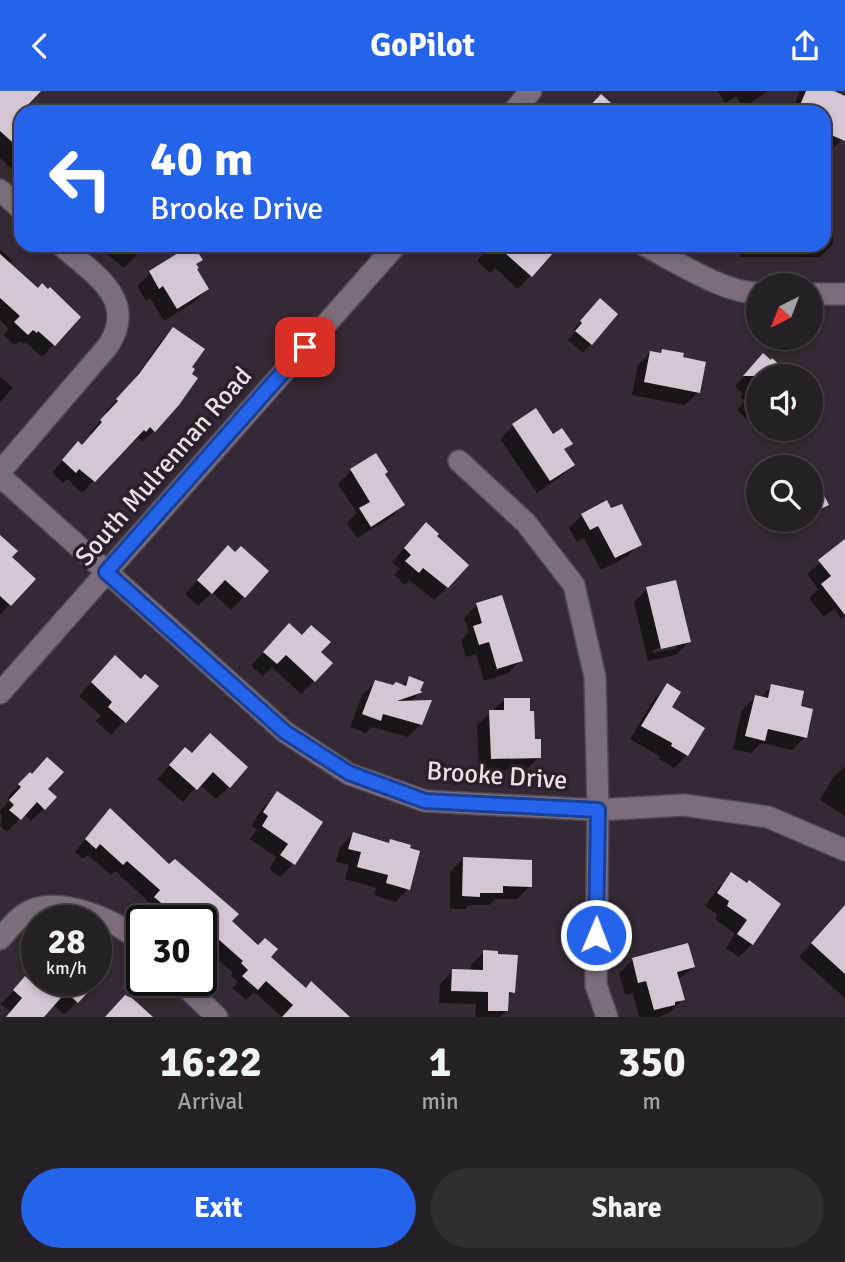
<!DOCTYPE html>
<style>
body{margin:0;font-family:Signika,sans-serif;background:#332c33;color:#f1f3f6;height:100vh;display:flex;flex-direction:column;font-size:26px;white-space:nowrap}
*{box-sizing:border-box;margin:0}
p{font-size:23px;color:#a4a2a7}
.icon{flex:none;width:38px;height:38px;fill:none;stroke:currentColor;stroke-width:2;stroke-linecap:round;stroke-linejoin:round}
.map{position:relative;height:926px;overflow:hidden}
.details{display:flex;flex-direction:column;background:#271f27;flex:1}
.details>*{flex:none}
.top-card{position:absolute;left:14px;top:14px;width:817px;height:147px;border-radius:21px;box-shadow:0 4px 10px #0003,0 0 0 2px #433d44;background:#2563eb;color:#fff;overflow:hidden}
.needle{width:46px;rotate:222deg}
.tools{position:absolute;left:746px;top:182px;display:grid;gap:14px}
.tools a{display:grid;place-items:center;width:77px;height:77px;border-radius:50%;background:#271f27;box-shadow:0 4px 10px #0003,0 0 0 2px #433d44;font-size:35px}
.speed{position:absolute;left:21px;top:814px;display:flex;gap:14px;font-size:35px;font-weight:700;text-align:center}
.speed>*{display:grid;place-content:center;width:91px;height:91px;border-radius:50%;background:#271f27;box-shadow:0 4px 10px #0003,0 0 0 2px #433d44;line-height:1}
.speed small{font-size:18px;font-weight:400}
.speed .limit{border:4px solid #111;border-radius:10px;background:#fff;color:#111}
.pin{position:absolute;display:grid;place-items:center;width:60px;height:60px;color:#fff;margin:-30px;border-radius:14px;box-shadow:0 4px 10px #0006}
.me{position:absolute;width:77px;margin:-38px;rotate:1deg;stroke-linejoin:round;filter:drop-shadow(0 0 5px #0008)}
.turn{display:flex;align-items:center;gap:24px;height:147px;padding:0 21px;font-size:32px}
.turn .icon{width:91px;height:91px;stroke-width:2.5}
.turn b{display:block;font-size:49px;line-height:60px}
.eta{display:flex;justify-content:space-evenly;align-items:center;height:119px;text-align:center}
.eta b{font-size:42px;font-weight:800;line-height:49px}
.cta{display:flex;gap:14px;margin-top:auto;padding:14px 21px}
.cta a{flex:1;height:80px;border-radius:42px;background:#2563eb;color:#fff;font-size:28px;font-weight:800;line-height:80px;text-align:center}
.cta a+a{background:#332c33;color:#f1f3f6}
header{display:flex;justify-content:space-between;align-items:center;height:91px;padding:0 21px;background:#2563eb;color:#fff;font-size:32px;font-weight:800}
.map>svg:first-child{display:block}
</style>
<header><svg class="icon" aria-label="back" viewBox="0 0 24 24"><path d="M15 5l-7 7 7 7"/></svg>GoPilot<svg class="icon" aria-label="share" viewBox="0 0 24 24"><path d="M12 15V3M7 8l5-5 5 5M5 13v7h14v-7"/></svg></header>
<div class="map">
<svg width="845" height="926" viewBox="0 0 845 926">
<rect width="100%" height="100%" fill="#342934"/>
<path fill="#0007" fill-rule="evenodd" d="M0,0H32L24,16L30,21H21V87L0,67Z
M718,0H768L743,17L736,5L725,12Z
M800,0H830L845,6V41L842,48L829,61L824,59V21H791Z
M824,129H833V153L820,166H740V154H824Z
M96,154H146L124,177Z
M491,154H544L552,161L518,198L495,177L490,182L477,170Z
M192,155L200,169L195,174V179L207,198L194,211L164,230L150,207L146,210L137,195L150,182Z
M0,158L12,169L9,173L38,199L78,226L42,266L25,251L24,253L20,250L15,254L3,244L9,238L0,229Z
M592,218L615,223L583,262L568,249L575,241L573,239Z
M173,238L154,340L142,351L138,347L133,351L131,350L82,402L67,388L63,392L52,382L67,364L82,355L92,344L90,342L107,322L105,321L128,297L161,250Z
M663,259L698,301L685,314L632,304L638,274L651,261L659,263Z
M764,264L789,285H758V327L752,333L737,319L745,310L740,306L743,303L735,295Z
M0,285L13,297L0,311Z
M536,319L553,345L570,352L563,360L572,374L559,387L537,402L500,348L513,335Z
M796,363L802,376H769Z
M376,365L383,383L403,414L390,427L357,447L347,432L357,422L338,393L351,380Z
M758,382V418L746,394Z
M810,392L826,413L810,428Z
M582,424L639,453L627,466L601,479L584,447L577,451L569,437Z
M763,429H809L781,442L775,430L766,434Z
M434,445L447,496L434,509L409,489L405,494L394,484L400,478L392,471L414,446Z
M0,451L10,466L34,488L0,524Z
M845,451V525L841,528L834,518L824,526L809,507L818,498L807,483Z
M215,470L244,506L231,519L212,501L198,515L185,503Z
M647,498L689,551L676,564L648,570L634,511ZM676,553V557L653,562L652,559Z
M477,514L521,569L508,582L484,590L476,563L466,566L461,549L469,541L464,527Z
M276,547L319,561L314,590L301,603L272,576L263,585L251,575Z
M102,579L156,595L111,644L96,630L101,625L79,605Z
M410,587L419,602L411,611L421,633L408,646L372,636L366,642L350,636L362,604L375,591L393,596L401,595Z
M668,594L669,616L687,664L674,677L659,668L661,666L630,648L655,607Z
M772,595L799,616L805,646L792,659L761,652L751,662L733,658L742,619L755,606L760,607Z
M504,609L533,650L539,666L526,679L479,680L477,634Z
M210,644L229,696L216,708L199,693L183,711L157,688L172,672L191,664Z
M845,675V725L820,709L834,685Z
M30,683L46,699L44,717L31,730L24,723L7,741L0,735L2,728L0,720L9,710L7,707Z
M277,702L293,773L280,786L269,778L276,766L250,748L257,738L251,735L264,715Z
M99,731L229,831L305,899L348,926H282L254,901L246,909L232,897L238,891L231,885L233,882L205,857L201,861V830H168L160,822L155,827L144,818L150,812L115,780L111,784L88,764L83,768L75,761Z
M353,743L388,753L390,750L408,798L395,811L374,804L376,797L345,788L349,774L336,771L340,756Z
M463,768L530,795L517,808H495L489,814H469L465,818H450V781Z
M732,783L747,793L752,853L739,866L726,857L735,843L715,828L718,824L705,815L719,796Z
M845,829V907L799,866L826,836Z
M687,854L693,876L678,889L683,908L670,921L660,926H639L633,902L625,904L619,882L632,869Z
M484,861L513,901L507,907V920L500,926H475L476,913L439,912L440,893L453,880L471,881V874Z
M96,870L102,875L96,881Z
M37,884V889H89L77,911L64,923L53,913L42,926H6L11,921L1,913L25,888L30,892Z"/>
<path fill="#d5c6d4" d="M0,0H41L21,21V59L0,40Z
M806,0H834L845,5V50L824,41V21H797Z
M601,3L621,21H584Z
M191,154H193L203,169L196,173L199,177L197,178L209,198L177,218L163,195L159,198L149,180Z
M496,154H546L554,161L532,186Z
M0,163L38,197L42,192L48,198L50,196L81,226L55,255L38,240L37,242L33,239L28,244L14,231L20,225L0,207Z
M600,207L618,223L592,254L575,240L582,232L580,230Z
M173,236L205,258L192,276L195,278L192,283L198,287L179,314L155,341L150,336L146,341L144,339L95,391L79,378L76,382L62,369L78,350L82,354L102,331L100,329L118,310L116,308L139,283Z
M662,258L684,262L683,266L706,271L700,302L644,291L650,260L661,262Z
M763,262L771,269L772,267L792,285H743Z
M536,317L553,343L562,337L573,353L564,358L575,374L550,390L512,333Z
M376,362L388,381L385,383L405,414L371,436L359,417L370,411L350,378Z
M810,376L829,414L810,423Z
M607,409L611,417L622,413L642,454L615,467L598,435L590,439L581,423Z
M426,431L439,443L437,445L469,474L448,497L423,477L419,482L405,470L411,464L404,457Z
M0,444L18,460L12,466L36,488L11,515L0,505Z
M845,448V524L821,493L831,485L818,469Z
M228,454L235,461L241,455L269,480L245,507L225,489L212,503L197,489Z
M676,489L691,551L661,558L646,496Z
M502,504L523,570L497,578L489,551L479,554L473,535L482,532L476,512Z
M289,532L302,544L311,534L331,551L321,561L333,572L315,591L286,564L277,573L263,561Z
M115,564L141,588L145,583L159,595L126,632L108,616L112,611L91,591Z
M409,585L424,591L420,600L423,601L397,610L432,609L422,634L383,623L381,630L362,623L375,589L393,594L396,591L406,595Z
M667,592L681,601L672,616L705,637L688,665L671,655L672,652L641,635Z
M771,593L804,600L801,615L813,618L807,647L768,638L765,650L745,645L755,604L768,607Z
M504,607H530V620H534L535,648H541V667L491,668L489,619H504Z
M210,642L248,676L230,697L213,681L197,699L169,674L185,656L192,662Z
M47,666L64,681L48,698L57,706L45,719L37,711L21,729L9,719L14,714L9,709L21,696L18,693L30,681L32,683Z
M277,700L323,731L295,774L280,764L288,753L262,735L268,725L263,721Z
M110,717L169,773L175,768L239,823L232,830L258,854L265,847L278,858L271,866L306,897L311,890L350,926H282L293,914L266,890L258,899L242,885L248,879L241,872L243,870L217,847L210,854L201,847V830H192L172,812L167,817L154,806L160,799L127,770L123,774L100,753L96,758L85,748Z
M353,741L389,752L390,748L411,754L410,757L420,760L410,799L386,792L388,784L357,776L361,761L348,758Z
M463,766L532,769V796L503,795V802H480V806L462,805Z
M731,781L747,792L749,789L781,813L753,854L737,843L747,829L727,815L729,810L717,802Z
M845,814V883L811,852Z
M688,852L695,876L677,881L685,909L675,911V914L654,919L646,890L638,892L632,867Z
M483,859L498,860V863L518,864L515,902L509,901L508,920H488V901L451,900L452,878L483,879Z
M25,885L29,889H99L78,912L66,901L44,926H6L22,907L13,899Z
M125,904L132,907L153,926H105Z"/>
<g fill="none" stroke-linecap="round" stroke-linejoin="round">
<g stroke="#514751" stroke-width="24">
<path id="minor" d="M513,21L531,0
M0,99L21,118
M644,154C675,170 724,202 758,202
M810,203H845
M459,370L526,432L574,494L595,586L598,719L596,894L607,926
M0,381L108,255C139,208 92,182 61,154
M0,385L285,641L349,683L425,710L598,719L684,714L768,726L845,759
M0,602L396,154
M0,848C10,837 18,825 32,819C63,806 119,830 142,852
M179,889L217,926"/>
</g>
<use href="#minor" stroke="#7b6d7a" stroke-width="21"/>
</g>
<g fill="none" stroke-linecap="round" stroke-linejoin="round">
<g stroke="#184099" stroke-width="18">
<path id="route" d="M305,256L106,481L285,641L349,682L425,710L598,719L596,844"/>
</g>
<use href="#route" stroke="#2563eb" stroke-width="12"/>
</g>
<g text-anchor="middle" stroke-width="7" stroke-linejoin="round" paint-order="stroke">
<g font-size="26" fill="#e9e2e9" stroke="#2a1f2a">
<text transform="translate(163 375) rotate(-49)" y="9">South Mulrennan Road</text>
<text transform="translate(497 684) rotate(4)" y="9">Brooke Drive</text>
</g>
</g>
</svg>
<div class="tools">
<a><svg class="needle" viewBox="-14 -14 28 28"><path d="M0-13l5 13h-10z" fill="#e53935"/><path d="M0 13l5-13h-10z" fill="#a4a2a7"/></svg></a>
<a><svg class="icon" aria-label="sound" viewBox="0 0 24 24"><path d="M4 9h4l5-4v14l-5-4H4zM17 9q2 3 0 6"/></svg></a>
<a><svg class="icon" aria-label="search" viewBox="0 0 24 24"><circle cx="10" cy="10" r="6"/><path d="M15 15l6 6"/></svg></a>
</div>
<div class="speed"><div>28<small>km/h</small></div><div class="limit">30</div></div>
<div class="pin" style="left:305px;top:256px;background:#d93025"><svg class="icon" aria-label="arrive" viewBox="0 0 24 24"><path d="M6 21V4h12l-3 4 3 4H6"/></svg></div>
<svg class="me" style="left:596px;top:844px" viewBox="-20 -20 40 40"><circle r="17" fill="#2563eb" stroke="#fff" stroke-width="3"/><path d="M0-11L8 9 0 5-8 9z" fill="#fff"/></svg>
<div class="top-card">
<div class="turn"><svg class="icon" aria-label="left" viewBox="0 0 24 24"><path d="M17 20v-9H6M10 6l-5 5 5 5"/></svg><div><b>40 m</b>Brooke Drive</div></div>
</div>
</div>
<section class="details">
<div class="eta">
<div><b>16:22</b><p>Arrival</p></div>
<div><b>1</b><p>min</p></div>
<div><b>350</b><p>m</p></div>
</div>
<div class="cta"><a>Exit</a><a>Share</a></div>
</section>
